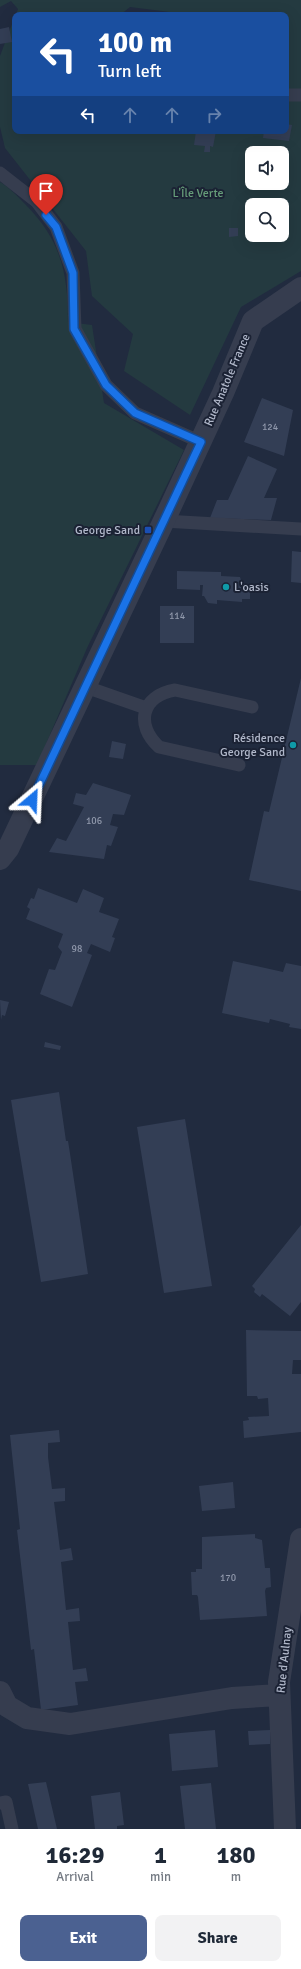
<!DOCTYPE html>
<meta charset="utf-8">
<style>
body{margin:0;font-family:Signika,sans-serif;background:#f2f2f3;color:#1f2937;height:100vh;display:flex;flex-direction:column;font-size:15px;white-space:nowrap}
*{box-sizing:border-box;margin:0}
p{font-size:13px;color:#747a83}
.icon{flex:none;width:22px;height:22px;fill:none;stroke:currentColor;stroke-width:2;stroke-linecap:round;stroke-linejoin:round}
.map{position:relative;height:1829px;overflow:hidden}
.details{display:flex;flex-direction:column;background:#fff;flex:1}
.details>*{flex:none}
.guide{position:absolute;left:12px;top:12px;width:277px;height:122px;border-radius:8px;box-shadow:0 4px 16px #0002;background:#1a4fa0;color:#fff;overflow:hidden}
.tools{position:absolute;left:245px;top:146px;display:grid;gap:8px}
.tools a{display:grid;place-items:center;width:44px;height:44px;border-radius:8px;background:#fff;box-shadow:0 4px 16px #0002;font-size:20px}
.pin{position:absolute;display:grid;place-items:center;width:34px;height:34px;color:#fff;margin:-41px -17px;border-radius:50% 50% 50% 0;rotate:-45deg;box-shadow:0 0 4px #0007}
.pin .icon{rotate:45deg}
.me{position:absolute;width:44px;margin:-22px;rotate:26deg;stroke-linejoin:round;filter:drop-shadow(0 0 3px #0008)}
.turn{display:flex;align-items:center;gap:14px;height:84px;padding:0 20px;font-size:18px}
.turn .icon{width:52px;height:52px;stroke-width:2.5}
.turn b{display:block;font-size:28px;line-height:34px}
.lanes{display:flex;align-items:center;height:38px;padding:0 20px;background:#0003;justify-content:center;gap:20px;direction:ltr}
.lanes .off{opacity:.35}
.eta{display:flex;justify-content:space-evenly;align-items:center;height:68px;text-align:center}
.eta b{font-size:24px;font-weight:800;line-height:28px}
.button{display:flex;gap:8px;margin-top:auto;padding:8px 20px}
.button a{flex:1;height:46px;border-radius:8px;background:#4b6191;color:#fff;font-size:16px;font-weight:800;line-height:46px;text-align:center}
.button a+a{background:#f2f2f3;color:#1f2937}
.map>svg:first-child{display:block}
</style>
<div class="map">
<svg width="301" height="1829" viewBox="0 0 301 1829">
<rect width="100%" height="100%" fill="#212b3f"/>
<path fill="#243a40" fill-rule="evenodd" d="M0,0H301V271L241,307L190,415L124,371L133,334L92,296L86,251L5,148L0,127V56L15,16V131H286V15H169L170,12L130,7L120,15H16L18,9L11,1L0,7ZM252,153H282V183H252ZM252,205H282V235H252Z
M0,182C10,188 17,196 25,204C61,240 68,273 68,322L92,325L104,403L184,450L87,648L37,765H0Z"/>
<path fill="#333e55" d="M9,27L12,42L0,44V29Z
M286,124L292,125L289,141L263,138L264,131H286Z
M196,131H216L213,147L210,146V152H204L205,146L194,145Z
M229,228H238V236L229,237Z
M262,398L293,410L284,456L244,442Z
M248,456L277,469L264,498H277L271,520L210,518L217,500H228Z
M292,551L301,552V583L291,582Z
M177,571L221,572V576L240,577L242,583L250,584V599H242V602L217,600V604L208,603L204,596H202L203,585H200V590L177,589Z
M160,606H194V643H160Z
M301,678V891L249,880L264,811L269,812Z
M112,741L126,744L123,759L109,757Z
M93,783L131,795L124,815L113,814L110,825L118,827L111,846L107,845L104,859L49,852L57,838L66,841L84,807L73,804L76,793L86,795Z
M38,888L77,903L83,889L104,898L99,912L119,919L112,937L115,938L110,952L91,944L87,953L92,955L72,1007L40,994L49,969L55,970L62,952L58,947L63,934L26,919L30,909L27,907L31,898L34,899Z
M233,961L283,972L286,963L301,966V1029L289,1027L290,1024L270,1019L269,1023L222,1013Z
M0,1000L9,1002L5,1016L2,1015L1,1020Z
M45,1042L61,1046L60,1050L44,1047Z
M59,1092L66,1141H68L69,1147L88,1274L41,1282L11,1100Z
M185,1119L212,1286L164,1293L137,1127Z
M301,1225V1302L290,1316L262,1294L260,1297L254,1292L255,1289L252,1286Z
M246,1330L301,1331V1360H293L292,1374H301V1432L244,1438L243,1421L249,1420L248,1417L269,1416L268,1398L258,1399L257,1396H247Z
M59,1430L60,1442L48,1443V1457L52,1489L65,1488V1501L54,1502L60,1550L71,1548L73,1560L61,1562L66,1610L79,1608L80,1621L68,1622L73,1670L86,1668L88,1681L75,1682L78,1705L41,1710L34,1649L31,1650L17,1530L20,1529L10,1435Z
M233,1482L235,1508L202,1511L199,1486Z
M255,1534V1538L262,1540L265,1568H270L271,1587L266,1588L265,1591L267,1616L200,1620L198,1597L197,1595H192L191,1572H196V1569H202V1537Z
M215,1730L218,1767L172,1771L169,1734Z
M270,1730V1744L249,1745L248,1731Z
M46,1782L57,1829H38L28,1784Z
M211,1783L216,1829H185L180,1786Z
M120,1792L124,1825L117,1826V1829H95L91,1796Z"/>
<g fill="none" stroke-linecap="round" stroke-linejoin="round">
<path stroke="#363d4f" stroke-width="13" d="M286,95H301
M0,173L37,202L56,227L73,273L75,329L106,385L135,413L201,442
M164,521L301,529
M86,687L146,708
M239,765L159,747C135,725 141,696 175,690L252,707
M0,1803L6,1802L12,1829"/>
<path stroke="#363d4f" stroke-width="22" d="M0,859L8,849L168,512L223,393L253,321L301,288
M0,1692L7,1706L27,1718L70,1724L232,1698L279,1695
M285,1829L279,1682L301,1539"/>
</g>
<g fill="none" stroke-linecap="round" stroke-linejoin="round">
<g stroke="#114b97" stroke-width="10">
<path id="route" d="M32,800L201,442L135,413L106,385L74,329L73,273L56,227L46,215"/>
</g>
<use href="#route" stroke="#1a73e8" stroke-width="7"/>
</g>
<rect fill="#1a4fb4" stroke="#1b2234" stroke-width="1.5" x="144" y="526" width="8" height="8" rx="2"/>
<g fill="#0f9aa8" stroke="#1b2234" stroke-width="1.5">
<circle cx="226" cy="587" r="4"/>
<circle cx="293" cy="745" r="4"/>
</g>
<g text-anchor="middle" stroke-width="4" stroke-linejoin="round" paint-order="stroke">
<g font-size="10" fill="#9098ab">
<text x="270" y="430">124</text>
<text x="177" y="619">114</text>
<text x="94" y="824">106</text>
<text x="77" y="952">98</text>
<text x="228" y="1581">170</text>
</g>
<g font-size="12" fill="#669d79" stroke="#1b2234">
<text x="198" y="197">L'Île Verte</text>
</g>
<g font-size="12" fill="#b1b8ca" stroke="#1b2234">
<text transform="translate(227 380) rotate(-67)" y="4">Rue Anatole France</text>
<text transform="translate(284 1660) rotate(-84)" y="4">Rue d'Aulnay</text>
</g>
<g font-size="12" fill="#b1b8ca" stroke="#1b2234" text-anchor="end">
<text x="140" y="534">George Sand</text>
<text x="234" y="591" text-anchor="start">L'oasis</text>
<text x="285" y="742">Résidence<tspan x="285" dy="14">George Sand</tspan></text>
</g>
</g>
</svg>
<div class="tools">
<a><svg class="icon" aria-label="sound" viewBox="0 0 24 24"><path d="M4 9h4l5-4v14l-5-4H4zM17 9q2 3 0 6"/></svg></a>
<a><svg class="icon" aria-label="search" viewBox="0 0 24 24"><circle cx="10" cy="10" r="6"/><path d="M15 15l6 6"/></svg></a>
</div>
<div class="pin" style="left:46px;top:215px;background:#d93025"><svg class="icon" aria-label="arrive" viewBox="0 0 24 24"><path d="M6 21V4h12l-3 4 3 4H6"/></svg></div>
<svg class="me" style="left:32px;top:800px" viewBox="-20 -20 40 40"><path d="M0-17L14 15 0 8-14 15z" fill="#1a73e8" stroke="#fff" stroke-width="4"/></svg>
<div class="guide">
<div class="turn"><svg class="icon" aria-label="left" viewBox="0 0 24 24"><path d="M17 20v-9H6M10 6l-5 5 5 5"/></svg><div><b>100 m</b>Turn left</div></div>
<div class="lanes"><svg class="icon" aria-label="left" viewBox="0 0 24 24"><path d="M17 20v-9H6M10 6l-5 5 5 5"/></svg><svg class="icon off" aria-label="ahead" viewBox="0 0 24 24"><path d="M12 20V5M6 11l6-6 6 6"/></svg><svg class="icon off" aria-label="ahead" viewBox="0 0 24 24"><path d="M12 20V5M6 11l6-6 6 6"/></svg><svg class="icon off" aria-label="right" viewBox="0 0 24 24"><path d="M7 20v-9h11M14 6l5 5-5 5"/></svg></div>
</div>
</div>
<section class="details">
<div class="eta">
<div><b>16:29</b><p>Arrival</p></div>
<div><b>1</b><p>min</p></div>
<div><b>180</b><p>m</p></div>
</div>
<div class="button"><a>Exit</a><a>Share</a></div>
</section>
